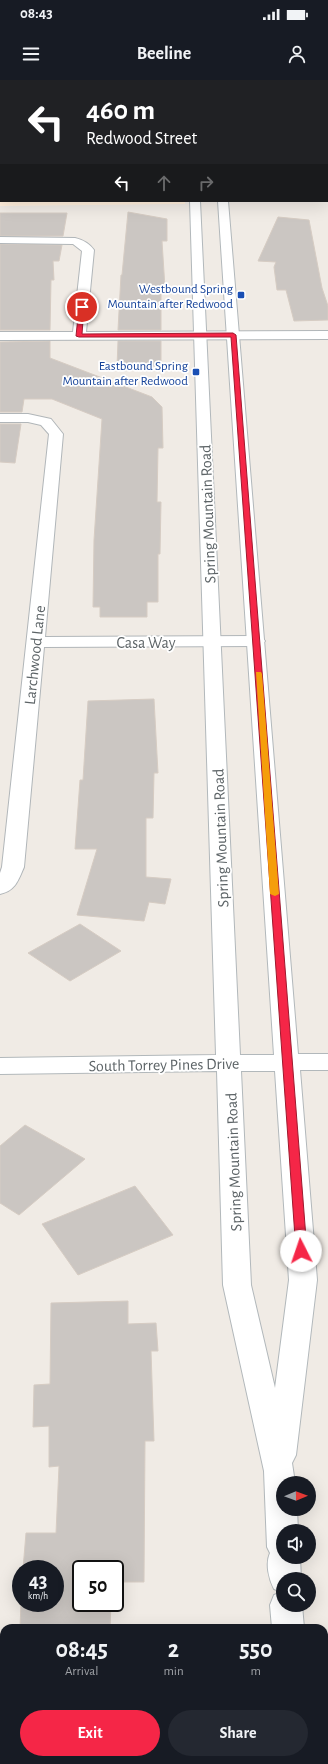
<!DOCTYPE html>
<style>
body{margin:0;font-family:"Alegreya Sans",sans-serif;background:#242831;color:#f1f3f6;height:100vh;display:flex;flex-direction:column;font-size:15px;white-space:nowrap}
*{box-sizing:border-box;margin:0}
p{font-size:13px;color:#9ea1a6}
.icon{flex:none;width:22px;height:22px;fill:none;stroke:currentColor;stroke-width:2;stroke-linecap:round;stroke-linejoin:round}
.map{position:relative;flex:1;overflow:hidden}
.sheet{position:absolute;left:0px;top:1544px;width:328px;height:140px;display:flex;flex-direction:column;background:#171b24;border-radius:12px 12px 0 0;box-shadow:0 4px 16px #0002}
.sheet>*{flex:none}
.guide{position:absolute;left:0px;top:0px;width:328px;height:122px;box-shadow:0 4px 16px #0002;background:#202124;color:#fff;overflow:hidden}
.needle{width:26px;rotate:89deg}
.tools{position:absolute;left:276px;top:1396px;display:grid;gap:8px}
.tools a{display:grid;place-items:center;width:40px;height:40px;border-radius:50%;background:#171b24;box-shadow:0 4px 16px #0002;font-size:20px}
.speed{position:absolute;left:12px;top:1480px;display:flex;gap:8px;font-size:20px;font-weight:700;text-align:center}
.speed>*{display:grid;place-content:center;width:52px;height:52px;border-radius:50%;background:#171b24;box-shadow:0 4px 16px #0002;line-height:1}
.speed small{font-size:10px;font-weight:400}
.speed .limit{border:2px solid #111;border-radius:6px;background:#fff;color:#111}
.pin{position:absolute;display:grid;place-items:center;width:34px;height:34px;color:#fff;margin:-17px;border:2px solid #fff;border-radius:50%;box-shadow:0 1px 4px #0007}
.me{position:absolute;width:44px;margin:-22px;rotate:356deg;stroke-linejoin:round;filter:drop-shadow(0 0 3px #0008)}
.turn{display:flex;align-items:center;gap:14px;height:84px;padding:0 20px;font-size:18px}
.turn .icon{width:52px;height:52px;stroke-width:2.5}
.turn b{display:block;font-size:28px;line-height:34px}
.lanes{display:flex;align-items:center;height:38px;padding:0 20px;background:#0003;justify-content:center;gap:20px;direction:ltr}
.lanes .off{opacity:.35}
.eta{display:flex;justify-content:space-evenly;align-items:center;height:68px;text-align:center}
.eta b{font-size:24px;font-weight:700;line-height:28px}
.primary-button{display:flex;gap:8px;margin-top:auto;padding:8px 20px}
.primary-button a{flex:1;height:46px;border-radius:24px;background:#f52647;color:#fff;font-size:16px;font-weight:700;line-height:46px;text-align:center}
.primary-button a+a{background:#242831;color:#f1f3f6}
.status{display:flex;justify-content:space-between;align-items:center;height:28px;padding:0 20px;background:#171b24;direction:ltr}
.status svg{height:11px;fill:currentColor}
header{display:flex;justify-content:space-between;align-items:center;height:52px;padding:0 20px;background:#171b24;font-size:18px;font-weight:700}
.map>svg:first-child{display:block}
</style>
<div class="status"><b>08:43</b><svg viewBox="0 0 49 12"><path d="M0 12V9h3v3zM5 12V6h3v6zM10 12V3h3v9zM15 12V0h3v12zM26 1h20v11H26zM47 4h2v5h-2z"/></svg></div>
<header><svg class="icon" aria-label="menu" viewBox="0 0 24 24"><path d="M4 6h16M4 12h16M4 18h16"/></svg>Beeline<svg class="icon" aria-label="person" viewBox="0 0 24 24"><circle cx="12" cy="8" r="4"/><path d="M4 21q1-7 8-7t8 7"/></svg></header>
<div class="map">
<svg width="328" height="1684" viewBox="0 0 328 1684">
<rect width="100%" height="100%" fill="#f0ebe5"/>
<path fill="#ffefdc" d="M0,0L178,1H1V121H185V124L0,126Z
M230,0H328V94L327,1Z"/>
<path fill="#cbc6c2" stroke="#d6ccc3" d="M128,132L167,139V161H162L165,208H161V250H118L121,195H122Z
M0,133H67L63,156H0Z
M278,137L309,140L322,208L328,226V240L294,241L286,210H277L274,187L276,182L258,181Z
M0,164L62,165L59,181H53L54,200H51L50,250H0Z
M50,261V278L152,317L162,327L163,368H158L157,422H161L160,474H158V522H147V537H100V527H93L94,460L102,339L52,319H24L22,332H0V262Z
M118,261H161V286L117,287Z
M0,344H21L15,383L0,382Z
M154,619L158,693H154L153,738H146V797L171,799L165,824L149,822L144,841L77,835L97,769H75L80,700H83L88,621Z
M80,844L121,871L70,901L28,873Z
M25,1045L85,1079L19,1135L0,1123V1066Z
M135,1106L173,1155L78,1195L42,1144Z
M128,1221V1244L156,1243L158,1271H151L154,1361H145L144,1502H115V1489H81V1523H111L110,1548H20L21,1523H55V1489H23L26,1453H56L59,1386L49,1387V1346L33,1347L34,1305L50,1304L51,1223Z"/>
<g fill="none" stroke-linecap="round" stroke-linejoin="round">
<g stroke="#b1b6b9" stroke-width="2">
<path id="minor" d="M0,157L75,158C83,160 89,163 94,170L86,252L328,251V259L0,260V252H73L82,171L73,164L0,163Z
M0,334H28L51,339L63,354L45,557L256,556L262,557L265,561L262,565L256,566L44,567L24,787C18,801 15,811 0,814V793L2,787L49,354L41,345L28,342H0Z"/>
</g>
<g stroke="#b2b8bb" stroke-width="2">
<path id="secondary" d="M185,0H193L194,1H184Z
M208,0H216L217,1H207Z
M190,121H200L240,975H274L218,121H228L298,974H328V990H300L317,1200L296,1375L292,1383L295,1403H283V1429H297L298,1451H283V1477H300L301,1499H283V1525H302L304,1548H272L270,1525L274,1515L282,1512L274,1509C269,1499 265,1484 270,1473L267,1467L264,1391L223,1205L217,991L0,994V978L216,975ZM241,991H275L289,1200L275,1308L251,1205Z
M278,1680H312L314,1684H278Z"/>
</g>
<use href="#minor" fill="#fff" fill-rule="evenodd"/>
<use href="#secondary" fill="#fff" fill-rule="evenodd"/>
</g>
<path fill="#f52647" stroke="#9f192e" d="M82,225L84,227L82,254L233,253L236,255L307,1171L305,1174H297L296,1171L231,257H79L76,256L79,227Z"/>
<path fill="#f59e0b" d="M256,592H261L262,594L279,814L275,816L270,814Z"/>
<g fill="#1a4fb4" stroke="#fff" stroke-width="1.5">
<rect x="237" y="211" width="8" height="8" rx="2"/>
<rect x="192" y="288" width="8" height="8" rx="2"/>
</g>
<g text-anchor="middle" stroke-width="3.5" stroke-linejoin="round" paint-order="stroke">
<g font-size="13" fill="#164399" stroke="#fff" text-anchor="end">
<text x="233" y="213">Westbound Spring<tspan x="233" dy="15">Mountain after Redwood</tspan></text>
<text x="188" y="290">Eastbound Spring<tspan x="188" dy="15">Mountain after Redwood</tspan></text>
</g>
<g font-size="16" fill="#5d6467" stroke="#fff">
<text transform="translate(207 434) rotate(-92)" y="6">Spring Mountain Road</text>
<text x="146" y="568">Casa Way</text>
<text transform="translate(34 575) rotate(-84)" y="6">Larchwood Lane</text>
<text transform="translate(220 758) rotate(-92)" y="6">Spring Mountain Road</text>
<text transform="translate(164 984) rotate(-1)" y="6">South Torrey Pines Drive</text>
<text transform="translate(233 1082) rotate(-92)" y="6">Spring Mountain Road</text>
</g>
</g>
</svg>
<div class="tools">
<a><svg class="needle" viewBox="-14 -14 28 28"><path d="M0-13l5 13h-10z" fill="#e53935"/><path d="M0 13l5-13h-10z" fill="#9ea1a6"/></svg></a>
<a><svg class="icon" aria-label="sound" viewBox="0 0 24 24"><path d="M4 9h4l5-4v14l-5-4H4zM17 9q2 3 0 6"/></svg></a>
<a><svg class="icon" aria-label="search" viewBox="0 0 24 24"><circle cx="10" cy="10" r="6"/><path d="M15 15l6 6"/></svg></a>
</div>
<div class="speed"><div>43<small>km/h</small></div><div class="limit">50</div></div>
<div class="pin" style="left:82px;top:227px;background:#d93025"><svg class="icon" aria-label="arrive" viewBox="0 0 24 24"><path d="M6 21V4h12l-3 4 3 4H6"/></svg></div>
<svg class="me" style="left:301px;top:1171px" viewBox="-20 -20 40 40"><circle r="19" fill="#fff"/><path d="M0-13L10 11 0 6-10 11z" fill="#f52647"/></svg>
<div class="guide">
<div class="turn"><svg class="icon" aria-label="left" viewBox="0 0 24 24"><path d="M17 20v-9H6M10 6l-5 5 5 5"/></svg><div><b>460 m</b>Redwood Street</div></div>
<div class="lanes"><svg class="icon" aria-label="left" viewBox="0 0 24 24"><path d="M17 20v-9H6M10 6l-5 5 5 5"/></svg><svg class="icon off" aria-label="ahead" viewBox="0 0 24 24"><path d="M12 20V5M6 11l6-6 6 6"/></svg><svg class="icon off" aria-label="right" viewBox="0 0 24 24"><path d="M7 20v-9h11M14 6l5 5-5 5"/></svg></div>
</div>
<section class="sheet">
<div class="eta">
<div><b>08:45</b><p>Arrival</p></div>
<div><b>2</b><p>min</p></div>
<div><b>550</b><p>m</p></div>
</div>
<div class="primary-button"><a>Exit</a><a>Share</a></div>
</section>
</div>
